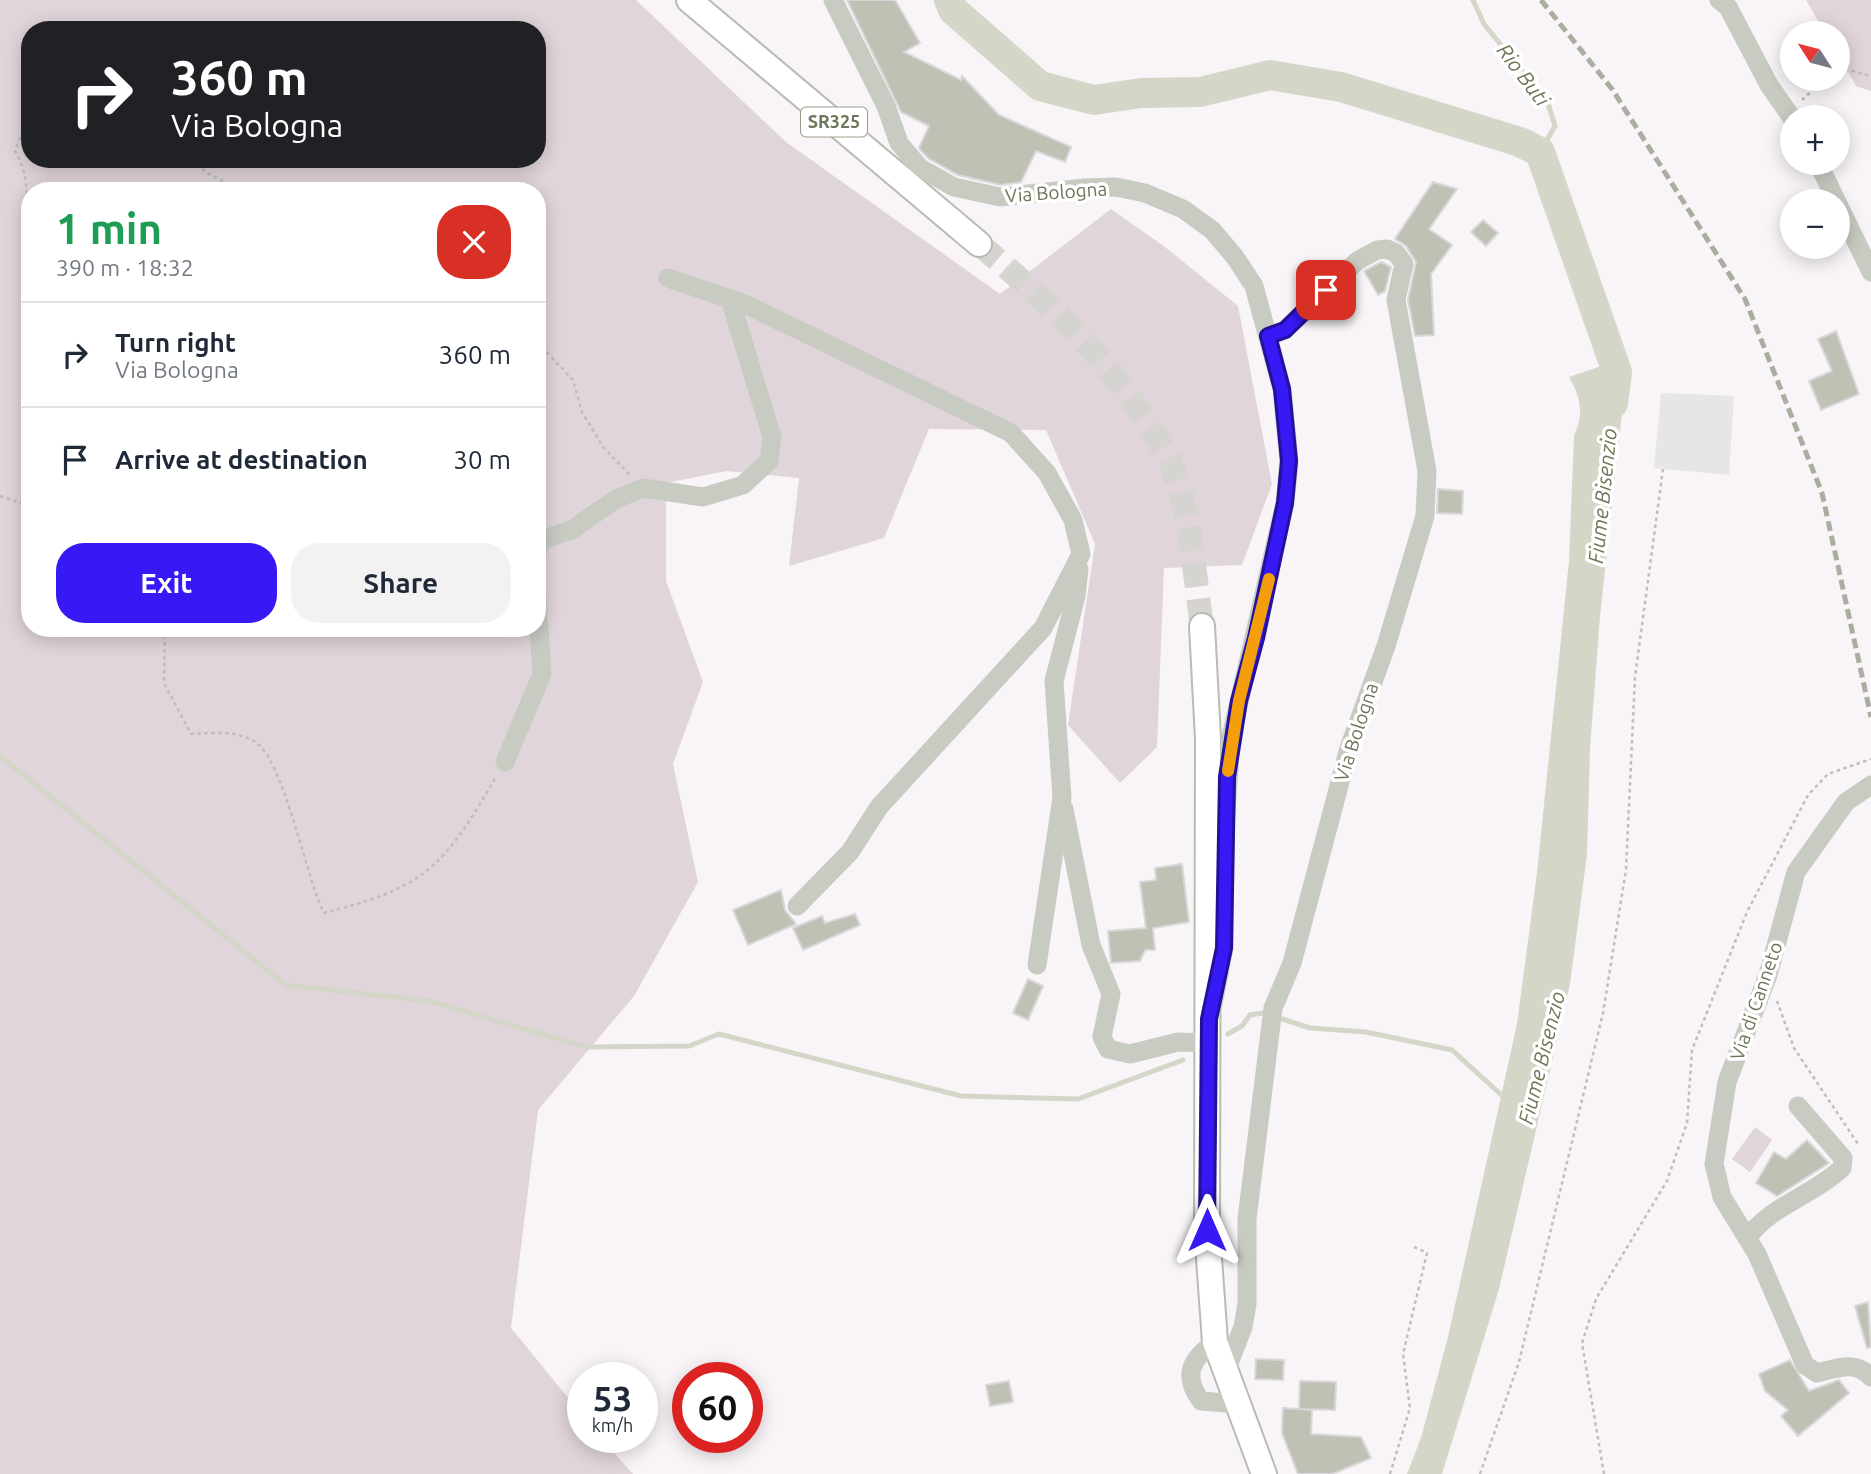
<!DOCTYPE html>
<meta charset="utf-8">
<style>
body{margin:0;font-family:Ubuntu,sans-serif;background:#f2f2f3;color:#1f2937;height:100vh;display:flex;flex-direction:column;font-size:26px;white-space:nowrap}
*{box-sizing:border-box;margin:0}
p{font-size:23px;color:#747a83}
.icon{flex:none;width:38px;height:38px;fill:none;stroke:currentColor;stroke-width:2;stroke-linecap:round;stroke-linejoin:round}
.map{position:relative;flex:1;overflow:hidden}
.panel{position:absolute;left:21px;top:182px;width:525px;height:455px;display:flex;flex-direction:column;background:#fff;border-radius:28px;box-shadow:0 4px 18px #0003}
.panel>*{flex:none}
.top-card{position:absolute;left:21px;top:21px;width:525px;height:147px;border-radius:28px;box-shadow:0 4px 18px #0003;background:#202124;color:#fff;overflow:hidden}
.needle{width:46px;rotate:306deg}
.controls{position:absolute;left:1780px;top:21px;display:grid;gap:14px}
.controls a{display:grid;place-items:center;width:70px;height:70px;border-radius:50%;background:#fff;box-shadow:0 4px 18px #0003;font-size:35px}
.speed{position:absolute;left:567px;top:1362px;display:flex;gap:14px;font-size:35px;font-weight:700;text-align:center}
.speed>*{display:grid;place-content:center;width:91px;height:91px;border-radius:50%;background:#fff;box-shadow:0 4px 18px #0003;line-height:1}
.speed small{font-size:18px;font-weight:400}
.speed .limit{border:10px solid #d22;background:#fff;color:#111}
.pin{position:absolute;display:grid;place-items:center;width:60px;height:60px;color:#fff;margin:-30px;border-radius:14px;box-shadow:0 4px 10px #0006}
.me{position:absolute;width:77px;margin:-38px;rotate:0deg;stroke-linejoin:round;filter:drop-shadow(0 0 5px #0008)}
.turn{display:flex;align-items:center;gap:24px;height:147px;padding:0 35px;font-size:32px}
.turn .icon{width:91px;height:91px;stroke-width:2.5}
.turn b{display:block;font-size:49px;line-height:60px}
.round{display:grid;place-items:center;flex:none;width:74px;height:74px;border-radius:28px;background:#f2f2f3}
.summary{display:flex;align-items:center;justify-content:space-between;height:119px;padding:0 35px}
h1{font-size:42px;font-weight:600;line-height:52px;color:#1e9e55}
.cta{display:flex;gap:14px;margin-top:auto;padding:14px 35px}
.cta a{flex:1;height:80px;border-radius:28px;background:#3619f4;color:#fff;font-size:28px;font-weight:600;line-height:80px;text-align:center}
.cta a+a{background:#f2f2f3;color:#1f2937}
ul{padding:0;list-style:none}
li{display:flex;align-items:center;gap:21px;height:105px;padding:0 35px;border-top:2px solid #e0e1e3}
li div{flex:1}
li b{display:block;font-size:26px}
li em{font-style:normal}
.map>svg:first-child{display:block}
</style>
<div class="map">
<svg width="1871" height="1474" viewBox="0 0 1871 1474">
<rect width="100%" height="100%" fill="#f8f4f8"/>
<path fill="#e7e6e6" d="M1661,393L1734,396L1729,475L1654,468Z"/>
<path fill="#e0d5da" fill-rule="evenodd" d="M0,0H636L786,142L1000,294L1111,209L1165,247L1238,306L1272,484L1242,565L1164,568L1157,747L1120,783L1068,725L1095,544L1046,430L929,429L884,538L789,566L799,478L727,471L666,483V581L703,682L673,764L698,882L634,996L538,1110L511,1328L583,1416V1437H600L633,1474H0ZM30,30H537V159H30ZM30,191H537V628H30Z
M1806,0H1871V91L1856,86L1838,54V33H1825Z
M1755,1127L1772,1140L1750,1172L1732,1159Z"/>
<path fill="#d4d6c8" d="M1628,357L1600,616L1590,748L1587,854L1570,984L1499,1289L1442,1474H1407L1421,1438L1448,1337L1517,1024L1537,873L1569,561L1574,436C1584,415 1581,397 1569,377Z"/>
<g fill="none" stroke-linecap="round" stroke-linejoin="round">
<path stroke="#d4d6c8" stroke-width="5" d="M1473,0L1484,24L1548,103L1555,126L1540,152
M0,756L286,985L429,1001L586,1047L689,1046L719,1034L961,1096L1078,1099L1183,1060
M1276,1017L1310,1028L1366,1032L1452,1050L1508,1101
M1228,1034L1242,1026L1250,1015L1263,1013"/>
<path stroke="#d4d6c8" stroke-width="30" d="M949,0L953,10L1040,86L1094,100L1141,93L1200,92L1270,75L1341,87L1520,142L1540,152L1617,372L1613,403"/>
</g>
<path fill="#bec1b4" stroke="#d9d7d9" stroke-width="2" d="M847,0H895L920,43L904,52L961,80L962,76L999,115L1071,147L1065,162L1036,151L1021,182L1001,185L958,175L928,158L919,148L929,126L901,112Z
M1433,182L1457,189L1429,229L1452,245L1431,274L1434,335L1415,336L1408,300L1416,262L1406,246L1395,239Z
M1483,220L1498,233L1486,246L1471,232Z
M1381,262L1391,267L1385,291L1378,295L1364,271Z
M1836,331L1859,394L1821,410L1809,381L1832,371L1818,339Z
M1438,489L1463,491L1462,514L1437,513Z
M1182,864L1189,922L1153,928L1155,950H1145L1140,961L1111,963L1108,931L1146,928L1140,882L1156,880L1155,868Z
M781,890L785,910L796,924L748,945L733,910Z
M855,914L860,925L803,950L793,928L822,916L825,923Z
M1028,979L1043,986L1028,1020L1013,1013Z
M1807,1140L1829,1163L1777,1196L1756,1183L1774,1152L1786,1159Z
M1868,1302L1871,1347L1867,1348L1855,1306Z
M1256,1359L1284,1360L1283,1380L1255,1379Z
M1790,1360L1809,1391L1839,1380L1849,1393L1798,1436L1781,1416L1788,1410L1765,1391L1759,1374Z
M1009,1381L1013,1402L990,1406L986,1385Z
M1300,1381L1336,1382L1335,1410L1299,1409Z
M1283,1408L1312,1410L1311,1434L1361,1437L1371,1458L1332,1474H1298L1282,1433Z"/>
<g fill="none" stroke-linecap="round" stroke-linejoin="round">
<path stroke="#d5d4d0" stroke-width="24" stroke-dasharray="24 12" stroke-linecap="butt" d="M979,244C1044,299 1105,353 1149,427C1156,438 1166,451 1171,463C1191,515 1194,572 1202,626"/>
<g stroke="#b8bcb1" stroke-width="28">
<path id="major" d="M689,0L979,244
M1202,626L1208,739L1207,1230L1215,1342L1264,1474"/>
</g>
<path stroke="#bdbfb8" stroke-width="2.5" stroke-dasharray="3.5 3.5" stroke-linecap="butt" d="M1838,67L1871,76
M1802,100L1816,87L1817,79
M30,111L15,151C38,189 17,218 30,255
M192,159L207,173L243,191
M537,342L573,380L582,412L603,447L630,475
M0,496L30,506
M165,628L164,683L191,734C213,733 234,730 254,741C284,758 305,876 324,913C359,904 400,893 429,869C458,844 477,809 496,777
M1777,1001L1794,1048L1858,1144
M1390,1474L1410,1408L1403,1354L1427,1253L1414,1247
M1480,1474L1519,1362L1603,1013L1626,870L1635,677L1663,469
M1604,1474L1582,1343L1596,1299L1667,1181L1687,1123L1692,1050L1747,912L1808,795L1828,774L1871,759"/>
<path stroke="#c8cbc2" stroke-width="19" d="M833,0L886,106L899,143L920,168L954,187L1000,197L1085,188L1116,187L1145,193L1183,209L1212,230L1235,257L1254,286L1282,389L1289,461L1285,503L1231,737L1225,829L1224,948L1213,1004
M1719,0L1728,7L1769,85L1792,118
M1818,163L1871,272
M668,278L745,304L1011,433L1047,473L1073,520L1081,554L1043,628L879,807L850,852L797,906
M537,553L540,541L573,529L616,499L643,488L703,497L743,485L769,461L772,437L730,299
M505,762L542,674L537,599
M1871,785L1846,802L1796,872L1768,975L1727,1082L1714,1164L1722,1197L1757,1254L1805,1365L1817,1373C1838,1368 1854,1360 1871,1377
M1064,809L1091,945L1111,994L1102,1037L1108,1049L1130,1054L1178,1042L1209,1043
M1037,965L1062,798L1054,681L1076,596L1079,569
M1747,1238C1773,1204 1812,1196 1842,1168L1843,1158L1798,1106
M1215,1342C1191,1359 1182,1375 1201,1401L1238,1404
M1226,1371L1243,1327L1247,1304V1219L1273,1008L1292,963L1349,748L1386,646L1425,516L1427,471L1396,300L1404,264L1396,253L1387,249L1377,250L1357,261L1285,330L1268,336"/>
<use href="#major" stroke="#fff" stroke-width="24"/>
<path stroke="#a9ae9f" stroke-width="5" stroke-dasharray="10 5" stroke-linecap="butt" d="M1541,0L1612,89L1745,299L1822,493L1871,717"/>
</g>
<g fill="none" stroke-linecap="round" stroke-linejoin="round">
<g stroke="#23109f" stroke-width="18">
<path id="route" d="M1207,1230L1209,1019L1224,948L1227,777L1239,701L1256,638L1285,503L1289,461L1282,389L1268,336L1285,330L1326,290"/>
</g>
<use href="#route" stroke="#3619f4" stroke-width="12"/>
<path stroke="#f59e0b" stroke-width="12" d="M1228,771L1239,701L1269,579"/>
</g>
<g text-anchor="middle" stroke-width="7" stroke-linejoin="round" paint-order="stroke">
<rect fill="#fff" stroke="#989f8a" stroke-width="2" x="801" y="107.5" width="66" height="29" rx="5"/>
<g font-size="18" font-weight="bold" fill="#6c7658">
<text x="834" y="128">SR325</text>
</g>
<g font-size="19" fill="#6c7658" stroke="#fff">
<text transform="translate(1056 192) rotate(-4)" y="7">Via Bologna</text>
<text transform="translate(1356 732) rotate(-72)" y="7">Via Bologna</text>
<text transform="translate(1756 1001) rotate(-71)" y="7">Via di Canneto</text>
</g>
<g font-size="21" font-style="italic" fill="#707656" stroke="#fff">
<text transform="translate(1523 75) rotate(53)" y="7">Rio Buti</text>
<text transform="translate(1603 496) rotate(-84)" y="7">Fiume Bisenzio</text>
<text transform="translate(1542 1058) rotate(-76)" y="7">Fiume Bisenzio</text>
</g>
</g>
</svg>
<div class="controls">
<a><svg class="needle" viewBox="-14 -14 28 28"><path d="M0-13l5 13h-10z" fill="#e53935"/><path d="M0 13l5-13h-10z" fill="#747a83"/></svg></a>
<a>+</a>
<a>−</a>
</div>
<div class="speed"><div>53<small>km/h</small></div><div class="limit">60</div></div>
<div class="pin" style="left:1326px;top:290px;background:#d93025"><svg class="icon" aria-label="arrive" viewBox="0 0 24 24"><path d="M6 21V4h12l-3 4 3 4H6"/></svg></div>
<svg class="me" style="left:1207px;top:1230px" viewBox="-20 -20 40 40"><path d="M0-17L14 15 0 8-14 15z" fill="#3619f4" stroke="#fff" stroke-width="4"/></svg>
<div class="top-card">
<div class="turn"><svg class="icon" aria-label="right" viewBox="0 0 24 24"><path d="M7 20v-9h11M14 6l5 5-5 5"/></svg><div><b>360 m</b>Via Bologna</div></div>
</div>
<section class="panel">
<div class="summary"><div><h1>1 min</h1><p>390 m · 18:32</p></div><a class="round" style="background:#d93025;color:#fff"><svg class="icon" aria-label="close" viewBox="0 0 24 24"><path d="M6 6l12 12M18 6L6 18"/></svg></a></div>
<ul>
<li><svg class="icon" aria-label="right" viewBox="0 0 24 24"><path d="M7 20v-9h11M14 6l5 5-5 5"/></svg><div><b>Turn right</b><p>Via Bologna</p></div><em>360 m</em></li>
<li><svg class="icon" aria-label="arrive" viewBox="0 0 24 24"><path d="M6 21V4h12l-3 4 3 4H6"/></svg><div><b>Arrive at destination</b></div><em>30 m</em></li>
</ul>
<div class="cta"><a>Exit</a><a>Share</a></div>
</section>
</div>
